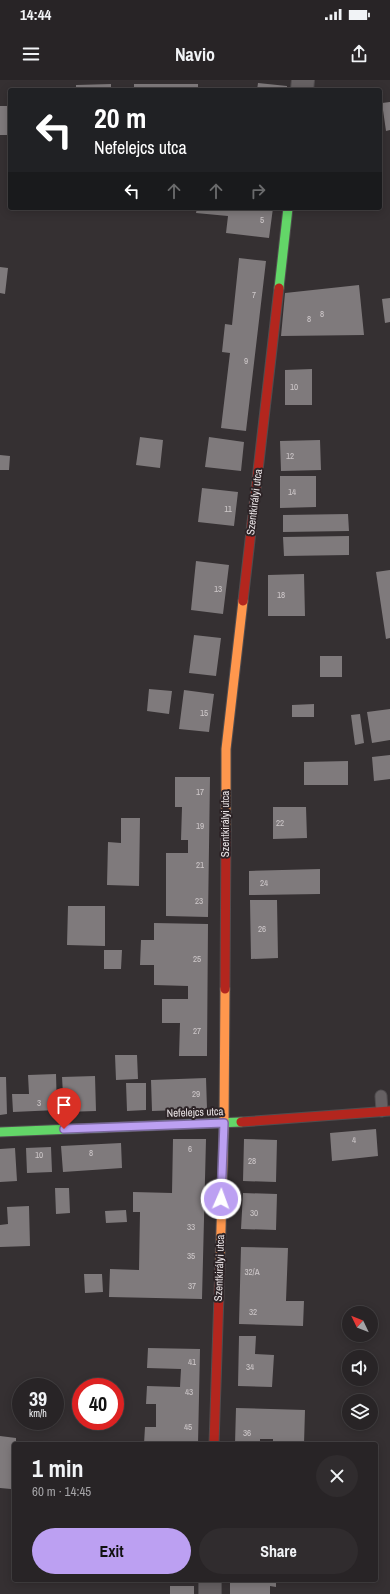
<!DOCTYPE html>
<meta charset="utf-8">
<style>
body{margin:0;font-family:"Archivo Narrow",sans-serif;background:#302c2e;color:#f1f3f6;height:100vh;display:flex;flex-direction:column;font-size:15px;white-space:nowrap}
*{box-sizing:border-box;margin:0}
p{font-size:13px;color:#a5a4a7}
.icon{flex:none;width:22px;height:22px;fill:none;stroke:currentColor;stroke-width:2;stroke-linecap:round;stroke-linejoin:round}
.map{position:relative;flex:1;overflow:hidden}
.details{position:absolute;left:12px;top:1362px;width:366px;height:140px;display:flex;flex-direction:column;background:#282426;border-radius:4px;box-shadow:0 2px 10px #0003,0 0 0 1px #444143}
.details>*{flex:none}
.top-card{position:absolute;left:8px;top:8px;width:374px;height:122px;border-radius:4px;box-shadow:0 2px 10px #0003,0 0 0 1px #444143;background:#202124;color:#fff;overflow:hidden}
.needle{width:26px;rotate:313deg}
.fabs{position:absolute;left:342px;top:1226px;display:grid;gap:8px}
.fabs a{display:grid;place-items:center;width:36px;height:36px;border-radius:50%;background:#282426;box-shadow:0 2px 10px #0003,0 0 0 1px #444143;font-size:20px}
.speed{position:absolute;left:12px;top:1298px;display:flex;gap:8px;font-size:20px;font-weight:700;text-align:center}
.speed>*{display:grid;place-content:center;width:52px;height:52px;border-radius:50%;background:#282426;box-shadow:0 2px 10px #0003,0 0 0 1px #444143;line-height:1}
.speed small{font-size:10px;font-weight:400}
.speed .limit{border:6px solid #d22;background:#fff;color:#111}
.pin{position:absolute;display:grid;place-items:center;width:34px;height:34px;color:#fff;margin:-41px -17px;border-radius:50% 50% 50% 0;rotate:-45deg;box-shadow:0 0 4px #0007}
.pin .icon{rotate:45deg}
.me{position:absolute;width:44px;margin:-22px;rotate:2deg;stroke-linejoin:round;filter:drop-shadow(0 0 3px #0008)}
.turn{display:flex;align-items:center;gap:14px;height:84px;padding:0 20px;font-size:18px}
.turn .icon{width:52px;height:52px;stroke-width:2.5}
.turn b{display:block;font-size:28px;line-height:34px}
.lanes{display:flex;align-items:center;height:38px;padding:0 20px;background:#0003;justify-content:center;gap:20px;direction:ltr}
.lanes .off{opacity:.35}
.round{display:grid;place-items:center;flex:none;width:42px;height:42px;border-radius:21px;background:#302c2e}
.headline{display:flex;align-items:center;justify-content:space-between;height:68px;padding:0 20px}
h1{font-size:24px;font-weight:700;line-height:30px}
.primary-button{display:flex;gap:8px;margin-top:auto;padding:8px 20px}
.primary-button a{flex:1;height:46px;border-radius:24px;background:#bca0f2;color:#111;font-size:16px;font-weight:700;line-height:46px;text-align:center}
.primary-button a+a{background:#302c2e;color:#f1f3f6}
.status{display:flex;justify-content:space-between;align-items:center;height:28px;padding:0 20px;background:#282426;direction:ltr}
.status svg{height:11px;fill:currentColor}
header{display:flex;justify-content:space-between;align-items:center;height:52px;padding:0 20px;background:#282426;font-size:18px;font-weight:700}
.map>svg:first-child{display:block}
</style>
<div class="status"><b>14:44</b><svg viewBox="0 0 49 12"><path d="M0 12V9h3v3zM5 12V6h3v6zM10 12V3h3v9zM15 12V0h3v12zM26 1h20v11H26zM47 4h2v5h-2z"/></svg></div>
<header><svg class="icon" aria-label="menu" viewBox="0 0 24 24"><path d="M4 6h16M4 12h16M4 18h16"/></svg>Navio<svg class="icon" aria-label="share" viewBox="0 0 24 24"><path d="M12 15V3M7 8l5-5 5 5M5 13v7h14v-7"/></svg></header>
<div class="map">
<svg width="390" height="1514" viewBox="0 0 390 1514">
<rect width="100%" height="100%" fill="#353032"/>
<path fill="#7f7a7c" d="M258,3L287,6V10H257Z
M111,4V10H76V5Z
M134,4H198V10H134Z
M390,22V50L386,51L382,23Z
M0,26H10V55H0Z
M197,128H273L269,158L226,153L228,136L196,133Z
M239,178L266,181L246,351L221,348L230,273L222,272L225,244L232,245Z
M0,187L8,188L5,214L0,213Z
M359,205L364,255L281,256L285,213Z
M390,218V242L385,243L382,219Z
M312,289V325H285V290Z
M140,357L163,360L160,388L136,385Z
M209,357L244,362L241,391L205,387Z
M320,360L321,390L281,391L280,361Z
M0,375L10,376L9,390H0Z
M280,396H316V427L280,428Z
M202,408L238,412L234,446L198,442Z
M348,434L349,451L283,452V435Z
M349,456V475L284,476L283,457Z
M196,481L229,485L223,534L191,530Z
M390,490V558L386,559L376,492Z
M304,494L305,536H268V495Z
M194,555L221,558L216,596L189,593Z
M320,576H342V597H320Z
M149,609L172,611L169,634L147,631Z
M184,610L214,614L209,652L179,649Z
M314,624V637H292V625Z
M390,629V660L372,663L367,632Z
M360,634L364,663L355,665L351,635Z
M390,675V699L374,701L372,677Z
M348,681V705H304V682Z
M175,697H210L208,837L166,836V773H188V760H181L182,727H175Z
M273,727H306L307,758L273,759Z
M121,738H140L139,806L107,805L108,762L121,763Z
M320,789V814L249,815V791Z
M250,820H277L278,878L251,879Z
M68,826H105V866L67,865Z
M154,843L208,844L207,976H179L180,943H162V919H188V906L154,905V885H140L141,860H154Z
M104,870H122L121,889H104Z
M115,975H137L138,999L116,1000Z
M56,994L57,1030L13,1032L12,1014H29L28,995Z
M95,996L96,1031L64,1032L62,997Z
M0,997H6L7,1034L0,1035Z
M206,998L207,1029L152,1031L151,1000Z
M126,1003H146V1030L127,1031Z
M376,1049L378,1076L332,1081L330,1053Z
M173,1059H206L202,1219L109,1217L110,1189L139,1190L140,1132H133V1112L172,1113Z
M244,1059L277,1060L276,1102L243,1101Z
M121,1063L122,1088L63,1092L61,1066Z
M51,1067L52,1092L27,1093L26,1068Z
M15,1068L17,1101L0,1102V1069Z
M55,1108H69L70,1133L56,1134Z
M243,1113L277,1114L276,1150L241,1149Z
M29,1126L30,1166L0,1167V1145L8,1144L7,1127Z
M126,1130L127,1142L106,1143L105,1131Z
M241,1167L288,1168L286,1221H304L303,1246L239,1244Z
M84,1194H102L103,1212L85,1213Z
M239,1256H256L255,1274L274,1275L272,1307L238,1306Z
M148,1268L200,1269L198,1364H144L145,1347H156V1324H146L147,1306L180,1307L181,1289L147,1288Z
M236,1328L305,1330L304,1364H273V1359H260V1364H235Z
M0,1356L16,1358V1364H14L11,1409L0,1408Z
M230,1500H276V1507L270,1506V1514H230Z
M170,1506H194V1514H170Z"/>
<g fill="none" stroke-linecap="round" stroke-linejoin="round">
<g stroke="#514d4f" stroke-width="13">
<path id="lane" d="M381,1016L382,1031"/>
</g>
<g stroke="#514d4f" stroke-width="24">
<path id="street" d="M302,10L303,0
M210,1514V1500"/>
</g>
<g stroke="#514d4f" stroke-width="11">
<path id="fast" d="M279,208L288,128
M0,1052L241,1042"/>
</g>
<g stroke="#514d4f" stroke-width="11">
<path id="slow" d="M226,750V669L243,521
M220,1184L224,1043L225,909"/>
</g>
<g stroke="#514d4f" stroke-width="11">
<path id="jam" d="M243,521L279,208
M225,909L226,750
M241,1042L390,1031
M214,1364L220,1184"/>
</g>
<use href="#lane" stroke="#666163" stroke-width="11"/>
<use href="#street" stroke="#666163" stroke-width="22"/>
<use href="#fast" stroke="#63d668" stroke-width="9"/>
<use href="#slow" stroke="#ff974d" stroke-width="9"/>
<use href="#jam" stroke="#b3261e" stroke-width="9"/>
</g>
<g fill="none" stroke-linecap="round" stroke-linejoin="round">
<g stroke="#7a689d" stroke-width="10">
<path id="route" d="M64,1049L224,1043L221,1119"/>
</g>
<use href="#route" stroke="#bca0f2" stroke-width="7"/>
</g>
<g text-anchor="middle" stroke-width="4" stroke-linejoin="round" paint-order="stroke">
<g font-size="9" fill="#cec8ca">
<text x="262" y="143">5</text>
<text x="254" y="218">7</text>
<text x="322" y="237">8</text>
<text x="309" y="242">8</text>
<text x="246" y="284">9</text>
<text x="294" y="310">10</text>
<text x="290" y="379">12</text>
<text x="292" y="415">14</text>
<text x="228" y="432">11</text>
<text x="218" y="512">13</text>
<text x="281" y="518">18</text>
<text x="204" y="636">15</text>
<text x="200" y="715">17</text>
<text x="280" y="746">22</text>
<text x="200" y="749">19</text>
<text x="200" y="788">21</text>
<text x="264" y="806">24</text>
<text x="199" y="824">23</text>
<text x="262" y="852">26</text>
<text x="197" y="882">25</text>
<text x="197" y="954">27</text>
<text x="196" y="1017">29</text>
<text x="39" y="1026">3</text>
<text x="354" y="1063">4</text>
<text x="190" y="1072">6</text>
<text x="91" y="1076">8</text>
<text x="39" y="1078">10</text>
<text x="252" y="1084">28</text>
<text x="254" y="1136">30</text>
<text x="191" y="1150">33</text>
<text x="191" y="1179">35</text>
<text x="252" y="1195">32/A</text>
<text x="192" y="1209">37</text>
<text x="253" y="1235">32</text>
<text x="192" y="1285">41</text>
<text x="250" y="1290">34</text>
<text x="189" y="1315">43</text>
<text x="188" y="1350">45</text>
<text x="247" y="1356">36</text>
</g>
<g font-size="11" fill="#e8e2e4" stroke="#2d2427">
<text transform="translate(254 422) rotate(-83)" y="4">Szentkirályi utca</text>
<text transform="translate(225 744) rotate(-90)" y="4">Szentkirályi utca</text>
<text transform="translate(195 1032) rotate(-2)" y="4">Nefelejcs utca</text>
<text transform="translate(219 1188) rotate(-88)" y="4">Szentkirályi utca</text>
</g>
</g>
</svg>
<div class="fabs">
<a><svg class="needle" viewBox="-14 -14 28 28"><path d="M0-13l5 13h-10z" fill="#e53935"/><path d="M0 13l5-13h-10z" fill="#a5a4a7"/></svg></a>
<a><svg class="icon" aria-label="sound" viewBox="0 0 24 24"><path d="M4 9h4l5-4v14l-5-4H4zM17 9q2 3 0 6"/></svg></a>
<a><svg class="icon" aria-label="layers" viewBox="0 0 24 24"><path d="M12 4l9 5-9 5-9-5zM3 14l9 5 9-5"/></svg></a>
</div>
<div class="speed"><div>39<small>km/h</small></div><div class="limit">40</div></div>
<div class="pin" style="left:64px;top:1049px;background:#d93025"><svg class="icon" aria-label="arrive" viewBox="0 0 24 24"><path d="M6 21V4h12l-3 4 3 4H6"/></svg></div>
<svg class="me" style="left:221px;top:1119px" viewBox="-20 -20 40 40"><circle r="17" fill="#bca0f2" stroke="#fff" stroke-width="3"/><path d="M0-11L8 9 0 5-8 9z" fill="#fff"/></svg>
<div class="top-card">
<div class="turn"><svg class="icon" aria-label="left" viewBox="0 0 24 24"><path d="M17 20v-9H6M10 6l-5 5 5 5"/></svg><div><b>20 m</b>Nefelejcs utca</div></div>
<div class="lanes"><svg class="icon" aria-label="left" viewBox="0 0 24 24"><path d="M17 20v-9H6M10 6l-5 5 5 5"/></svg><svg class="icon off" aria-label="ahead" viewBox="0 0 24 24"><path d="M12 20V5M6 11l6-6 6 6"/></svg><svg class="icon off" aria-label="ahead" viewBox="0 0 24 24"><path d="M12 20V5M6 11l6-6 6 6"/></svg><svg class="icon off" aria-label="right" viewBox="0 0 24 24"><path d="M7 20v-9h11M14 6l5 5-5 5"/></svg></div>
</div>
<section class="details">
<div class="headline"><div><h1>1 min</h1><p>60 m · 14:45</p></div><a class="round"><svg class="icon" aria-label="close" viewBox="0 0 24 24"><path d="M6 6l12 12M18 6L6 18"/></svg></a></div>
<div class="primary-button"><a>Exit</a><a>Share</a></div>
</section>
</div>
